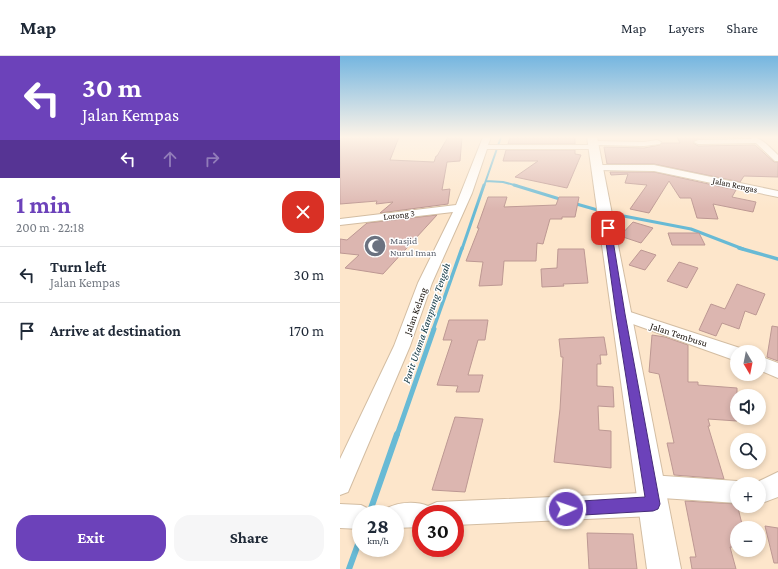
<!DOCTYPE html>
<meta charset="utf-8">
<style>
body{margin:0;font-family:"Crimson Pro",serif;background:#f6f6f7;color:#1f2937;height:100vh;display:flex;flex-direction:column;font-size:15px;white-space:nowrap}
*{box-sizing:border-box;margin:0}
p{font-size:13px;color:#747a83}
.icon{flex:none;width:22px;height:22px;fill:none;stroke:currentColor;stroke-width:2;stroke-linecap:round;stroke-linejoin:round}
.map{position:relative;flex:1;overflow:hidden}
.side{display:flex;flex-direction:column;background:#fff;width:340px}
.side>*{flex:none}
.guide{background:#6c42ba;color:#fff;overflow:hidden}
.needle{width:26px;rotate:170deg}
.buttons{position:absolute;left:390px;top:289px;display:grid;gap:8px}
.buttons a{display:grid;place-items:center;width:36px;height:36px;border-radius:50%;background:#fff;box-shadow:0 2px 6px #0003;font-size:20px}
.speed{position:absolute;left:12px;top:449px;display:flex;gap:8px;font-size:20px;font-weight:700;text-align:center}
.speed>*{display:grid;place-content:center;width:52px;height:52px;border-radius:50%;background:#fff;box-shadow:0 2px 6px #0003;line-height:1}
.speed small{font-size:10px;font-weight:400}
.speed .limit{border:6px solid #d22;background:#fff;color:#111}
.pin{position:absolute;display:grid;place-items:center;width:34px;height:34px;color:#fff;margin:-17px;border-radius:8px;box-shadow:0 2px 6px #0006}
.me{position:absolute;width:44px;margin:-22px;rotate:87deg;stroke-linejoin:round;filter:drop-shadow(0 0 3px #0008)}
.turn{display:flex;align-items:center;gap:14px;height:84px;padding:0 16px;font-size:18px}
.turn .icon{width:52px;height:52px;stroke-width:2.5}
.turn b{display:block;font-size:28px;line-height:34px}
.lanes{display:flex;align-items:center;height:38px;padding:0 16px;background:#0003;justify-content:center;gap:20px;direction:ltr}
.lanes .off{opacity:.35}
.round{display:grid;place-items:center;flex:none;width:42px;height:42px;border-radius:16px;background:#f6f6f7}
.headline{display:flex;align-items:center;justify-content:space-between;height:68px;padding:0 16px}
h1{font-size:24px;font-weight:700;line-height:30px;color:#6c42ba}
.primary-button{display:flex;gap:8px;margin-top:auto;padding:8px 16px}
.primary-button a{flex:1;height:46px;border-radius:16px;background:#6c42ba;color:#fff;font-size:16px;font-weight:700;line-height:46px;text-align:center}
.primary-button a+a{background:#f6f6f7;color:#1f2937}
ul{padding:0;list-style:none}
li{display:flex;align-items:center;gap:12px;height:56px;padding:0 16px;border-top:1px solid #e0e1e3}
li div{flex:1}
li b{display:block;font-size:15px}
li em{font-style:normal}
header{display:flex;align-items:center;gap:24px;box-sizing:border-box;height:56px;padding:0 20px;background:#fff;border-bottom:1px solid #e0e1e3}
header strong{font-size:19px}
nav{display:flex;gap:22px;margin-inline-start:auto;font-size:14px}
main{display:flex;flex:1;min-height:0}
.map>svg:first-child{display:block}
</style>
<header>
<strong>Map</strong>
<nav><a>Map</a><a>Layers</a><a>Share</a></nav>
</header>
<main>
<section class="side">
<div class="guide">
<div class="turn"><svg class="icon" aria-label="left" viewBox="0 0 24 24"><path d="M17 20v-9H6M10 6l-5 5 5 5"/></svg><div><b>30 m</b>Jalan Kempas</div></div>
<div class="lanes"><svg class="icon" aria-label="left" viewBox="0 0 24 24"><path d="M17 20v-9H6M10 6l-5 5 5 5"/></svg><svg class="icon off" aria-label="ahead" viewBox="0 0 24 24"><path d="M12 20V5M6 11l6-6 6 6"/></svg><svg class="icon off" aria-label="right" viewBox="0 0 24 24"><path d="M7 20v-9h11M14 6l5 5-5 5"/></svg></div>
</div>
<div class="headline"><div><h1>1 min</h1><p>200 m · 22:18</p></div><a class="round" style="background:#d93025;color:#fff"><svg class="icon" aria-label="close" viewBox="0 0 24 24"><path d="M6 6l12 12M18 6L6 18"/></svg></a></div>
<ul>
<li><svg class="icon" aria-label="left" viewBox="0 0 24 24"><path d="M17 20v-9H6M10 6l-5 5 5 5"/></svg><div><b>Turn left</b><p>Jalan Kempas</p></div><em>30 m</em></li>
<li><svg class="icon" aria-label="arrive" viewBox="0 0 24 24"><path d="M6 21V4h12l-3 4 3 4H6"/></svg><div><b>Arrive at destination</b></div><em>170 m</em></li>
</ul>
<div class="primary-button"><a>Exit</a><a>Share</a></div>
</section>
<div class="map">
<svg width="438" height="513" viewBox="0 0 438 513">
<rect width="100%" height="100%" fill="#fde6cb"/>
<g fill="none" stroke-linecap="round" stroke-linejoin="round">
<path stroke="#68bad5" stroke-width="2" d="M146,125L163,126L178,130
M144,130L161,81"/>
<path stroke="#68bad5" stroke-width="3" d="M174,129L223,144
M233,147L261,155
M268,157L351,173L403,193
M122,193L144,129"/>
<path stroke="#68bad5" stroke-width="3.5" d="M399,192L438,203
M93,274L122,192"/>
<path stroke="#68bad5" stroke-width="5" d="M57,379L94,273"/>
<path stroke="#68bad5" stroke-width="6" d="M29,458L57,378
M9,513L21,480"/>
</g>
<path fill="#dcb6b0" stroke="#bd9893" d="M0,81H59L50,104L94,106L96,100H97L108,81H122L120,105L107,106L102,134L110,133L108,148L40,157L53,146L36,148L37,145L0,148Z
M170,81H235V88H168Z
M337,81H405L358,82L353,87L358,90L415,89L434,106H438V121L404,120L400,126L314,108H267L264,91L304,92L320,89L322,87H340Z
M166,94H235V98L241,99L227,132L175,121L198,105H163Z
M270,116H314L396,134L392,141L416,146L413,156L373,148L378,163L357,162L351,142H340L329,125L309,157L290,153L307,129L285,127L288,118L271,119Z
M148,141H167L164,151L216,149L219,141H239L235,161H222V163H210L203,188L197,187L196,205H164L162,229L139,230L143,206L126,205L139,172H137Z
M97,159L43,218L5,212L19,199L0,197V183L7,184L27,167Z
M293,166L313,172L301,187L280,180Z
M328,177H359L365,189H332Z
M218,193H244L248,227L223,228L224,230L202,231L201,213L217,212Z
M301,194L316,199L305,214L289,209Z
M339,206L358,212L347,232L327,225Z
M397,228L425,238L416,259L405,255L399,273L382,267L376,280L359,274L371,248L385,253Z
M109,264H148L145,284H138L128,319H143L139,336H116L118,330L97,329L112,284H103Z
M432,270L438,271V305L427,301Z
M312,279L325,281L348,289V326H358V329L397,332V365L368,363L370,370H368L384,423L334,419L327,387H334L319,318L309,316Z
M264,281L267,299H260L261,308H257V330L273,331L274,351L258,350L259,374L271,375V412L214,406L220,353L223,301H221L219,283Z
M115,361L143,363L125,436L92,434Z
M345,445L397,448L403,472H397V491H390L396,513H352L350,501H356Z
M425,470L438,472V507H434Z
M247,477L293,478L297,513H249Z"/>
<g fill="none" stroke-linecap="round" stroke-linejoin="round">
<g stroke="#d3bda2" stroke-width="2">
<path id="minor" d="M143,81H151L148,89H250L249,87L253,85L304,86L317,84L321,86L320,88L304,90L257,89V93H147L132,137L92,227L70,290L8,436L0,439V403L54,290L78,227L113,156L0,169V163L116,149Z
M410,81C422,81 429,91 438,99V105H435L416,87L358,88L354,86L358,84L412,83Z
M257,109H314L438,135V141L314,115L254,114L253,112Z
M281,253L403,293L404,296H397V305L391,303L276,262L273,258L276,254Z
M419,300L438,307V322L419,314Z
M438,416V441L419,448V428H413Z
M310,419L397,425L405,428H397V447L322,442L325,448L321,456L313,460L115,469V458H81V471L55,472V458H44L47,452C59,446 76,445 88,450L97,446L302,437L299,430L302,422Z
M0,448L21,449L29,453L32,458H21V473L0,472Z"/>
</g>
<g stroke="#d3bda2" stroke-width="2">
<path id="tertiary" d="M247,81H257L341,513H307Z"/>
</g>
<use href="#minor" fill="#fff" fill-rule="evenodd"/>
<use href="#tertiary" fill="#fff" fill-rule="evenodd"/>
</g>
<linearGradient id="sky" x2="0" y2="1"><stop stop-color="#75b6e0"/><stop offset="0.53" stop-color="#fef4e8"/><stop offset="1" stop-color="#fef4e8" stop-opacity="0"/></linearGradient>
<rect width="438" height="153" fill="url(#sky)"/>
<path fill="#6c42ba" stroke="#462b79" d="M268,169L271,172L285,258L320,448L318,453L313,455L226,460L221,458L219,453L221,448L226,446L305,441L276,258L264,172Z"/>
<defs>
<g id="mosque-disc" transform="scale(1.15)"><circle r="9.5" fill="#6b7280" stroke="#fff"/><path d="M3.5-4.9A6 6 0 1 0 3.5 4.9A5 5 0 1 1 3.5-4.9Z" fill="#fff"/></g>
</defs>
<g fill-rule="evenodd">
<use href="#mosque-disc" x="35" y="190"/>
</g>
<g text-anchor="middle" stroke-width="3" stroke-linejoin="round" paint-order="stroke">
<g font-size="9" fill="#130b04" stroke="#fff">
<text transform="translate(395 129) rotate(12)" y="3">Jalan Rengas</text>
<text transform="translate(59 159) rotate(-7)" y="3">Lorong 3</text>
</g>
<g font-size="10" fill="#5b616d" stroke="#fff" text-anchor="start">
<text x="50" y="188">Masjid<tspan x="50" dy="12">Nurul Iman</tspan></text>
</g>
<g font-size="10" fill="#130b04" stroke="#fff">
<text transform="translate(75 255) rotate(-70)" y="4">Jalan Kelang</text>
<text transform="translate(339 278) rotate(18)" y="4">Jalan Tembusu</text>
</g>
<g font-size="11" font-style="italic" fill="#0e3541" stroke="#fff">
<text transform="translate(86 267) rotate(-71)" y="4">Parit Utama Kampung Tengah</text>
</g>
</g>
</svg>
<div class="buttons">
<a><svg class="needle" viewBox="-14 -14 28 28"><path d="M0-13l5 13h-10z" fill="#e53935"/><path d="M0 13l5-13h-10z" fill="#747a83"/></svg></a>
<a><svg class="icon" aria-label="sound" viewBox="0 0 24 24"><path d="M4 9h4l5-4v14l-5-4H4zM17 9q2 3 0 6"/></svg></a>
<a><svg class="icon" aria-label="search" viewBox="0 0 24 24"><circle cx="10" cy="10" r="6"/><path d="M15 15l6 6"/></svg></a>
<a>+</a>
<a>−</a>
</div>
<div class="speed"><div>28<small>km/h</small></div><div class="limit">30</div></div>
<div class="pin" style="left:268px;top:172px;background:#d93025"><svg class="icon" aria-label="arrive" viewBox="0 0 24 24"><path d="M6 21V4h12l-3 4 3 4H6"/></svg></div>
<svg class="me" style="left:226px;top:453px" viewBox="-20 -20 40 40"><circle r="17" fill="#6c42ba" stroke="#fff" stroke-width="3"/><path d="M0-11L8 9 0 5-8 9z" fill="#fff"/></svg>
</div>
</main>
